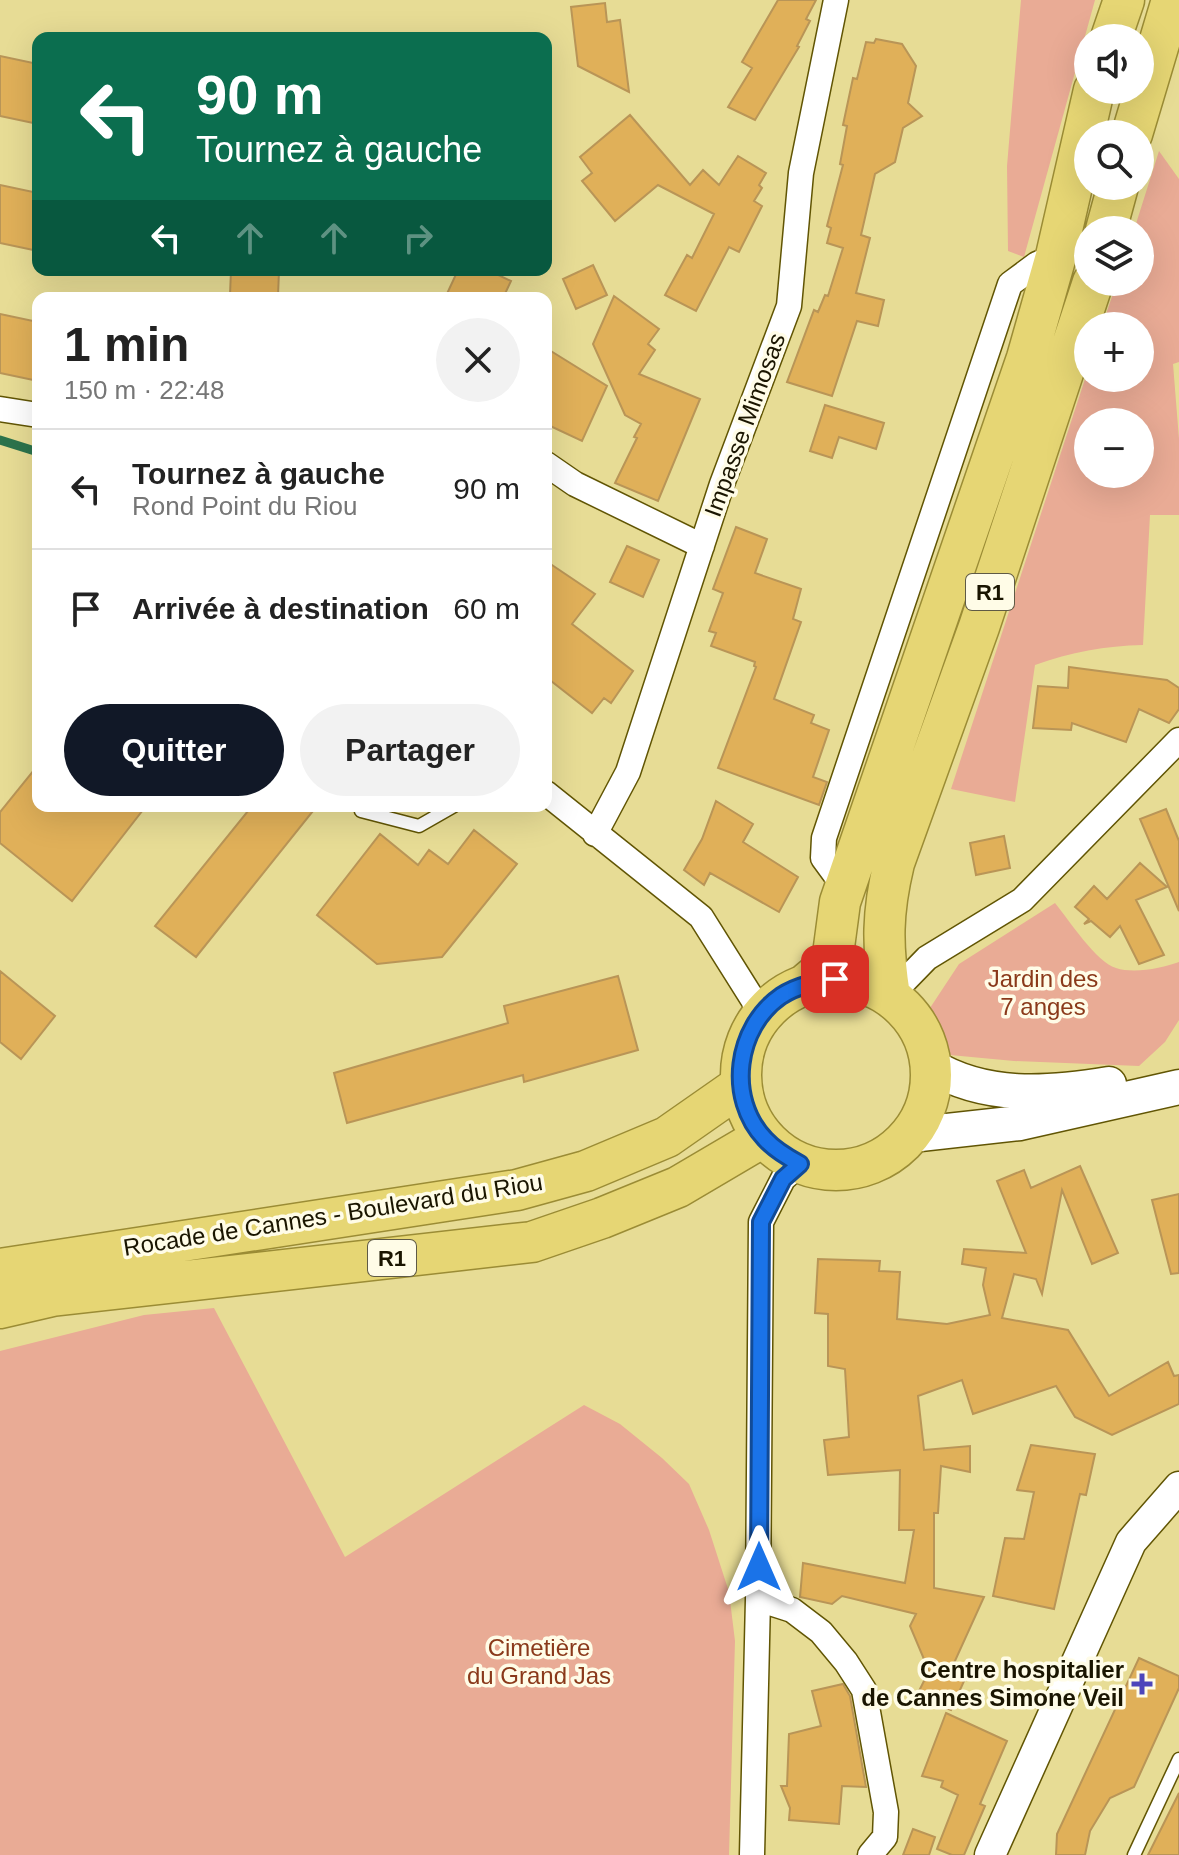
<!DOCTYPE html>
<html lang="fr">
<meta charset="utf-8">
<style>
body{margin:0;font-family:Helvetica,sans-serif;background:#f2f2f2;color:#222;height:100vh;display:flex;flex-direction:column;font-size:30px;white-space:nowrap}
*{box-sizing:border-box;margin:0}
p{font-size:26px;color:#767676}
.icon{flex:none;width:44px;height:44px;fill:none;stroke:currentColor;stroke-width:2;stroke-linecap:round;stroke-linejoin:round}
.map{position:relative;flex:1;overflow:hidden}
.side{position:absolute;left:32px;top:292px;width:520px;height:520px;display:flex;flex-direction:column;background:#fff;border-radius:16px;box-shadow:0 8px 32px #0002}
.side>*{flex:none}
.top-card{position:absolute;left:32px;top:32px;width:520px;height:244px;border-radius:16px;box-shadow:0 8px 32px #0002;background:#0b6e4f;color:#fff;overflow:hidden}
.fabs{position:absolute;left:1074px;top:24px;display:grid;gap:16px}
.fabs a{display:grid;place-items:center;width:80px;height:80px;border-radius:50%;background:#fff;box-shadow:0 8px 32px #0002;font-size:40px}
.pin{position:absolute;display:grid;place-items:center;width:68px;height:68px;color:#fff;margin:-34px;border-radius:16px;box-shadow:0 4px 12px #0006}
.me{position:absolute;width:88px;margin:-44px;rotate:0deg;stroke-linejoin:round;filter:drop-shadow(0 0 6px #0008)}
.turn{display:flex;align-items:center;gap:28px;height:168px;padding:0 32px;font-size:36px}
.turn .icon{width:104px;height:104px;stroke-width:2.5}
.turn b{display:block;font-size:56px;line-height:68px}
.lanes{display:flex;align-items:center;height:76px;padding:0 32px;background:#0003;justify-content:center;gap:40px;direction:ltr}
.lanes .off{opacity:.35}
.round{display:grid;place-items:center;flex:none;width:84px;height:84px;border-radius:42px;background:#f2f2f2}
.headline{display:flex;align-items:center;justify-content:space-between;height:136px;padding:0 32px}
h1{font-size:48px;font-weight:800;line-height:60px}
.button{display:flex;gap:16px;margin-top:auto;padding:16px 32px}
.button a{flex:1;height:92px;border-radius:48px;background:#111827;color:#fff;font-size:32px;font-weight:800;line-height:92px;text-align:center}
.button a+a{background:#f2f2f2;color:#222}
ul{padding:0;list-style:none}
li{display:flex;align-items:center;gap:24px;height:120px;padding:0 32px;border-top:2px solid #e0e0e0}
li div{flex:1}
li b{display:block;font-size:30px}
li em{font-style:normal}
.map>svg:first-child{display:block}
</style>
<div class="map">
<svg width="1179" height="1855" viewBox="0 0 1179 1855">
<rect width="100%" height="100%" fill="#e7dc95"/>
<path fill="#e9ab95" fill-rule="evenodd" d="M1021,0H1095L1024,257L1008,251L1007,166Z
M1159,151L1179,179V362L1173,364L1179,439V515H1150L1143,645C1105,646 1071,652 1035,665L1015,802L951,789L1088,370V378H1140V326H1102L1117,282H1140V230H1134ZM1088,422H1140V474H1088Z
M1055,903C1069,920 1096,962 1116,968C1134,974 1163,968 1179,962V1020L1165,1042L1139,1066L1014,1061L950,1055L928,1011L959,964Z
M214,1308L345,1557L584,1405L620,1424L662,1458L689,1484L709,1530L729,1592L735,1641L729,1855H0V1351L144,1315Z"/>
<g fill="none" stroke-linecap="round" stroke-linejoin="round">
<path stroke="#2c734c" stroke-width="9" d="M0,440L38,452"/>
</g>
<path fill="#e0b059" stroke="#b99557" stroke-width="2" d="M778,0H816L806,19L810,21L797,46L799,47L755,120L728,107L752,68L742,62Z
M605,3L607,22L620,20L629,92L578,66L571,7Z
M876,39L902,44L916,66L908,103L922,116L903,128L895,162L875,174L861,235L870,238L856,293L884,300L878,326L857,321L832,396L787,382L814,310L818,312L825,295L828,296L843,248L827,243L831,228L827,226L843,165L840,164L847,126L843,125L853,78L857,79L866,42L874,43Z
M0,56L38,64V124L0,116Z
M630,115L690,185L703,170L719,185L738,156L766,173L759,185L762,188L754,201L762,206L739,252L729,247L696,311L665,295L687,255L692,258L714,214L658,185L615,221L582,181L592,173L580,157Z
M0,185L38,193V251L0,243Z
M593,265L607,295L576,309L563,279Z
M231,270L279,271L278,296L230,295Z
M458,270H488L511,281L503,298H445Z
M614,296L659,329L648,344L655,350L639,374L700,399L658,501L615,483L637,438L634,437L641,424L625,415L593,344Z
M0,314L38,322V381L0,373Z
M546,348L607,386L582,441L546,424Z
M825,405L884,423L876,449L839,437L832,458L810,451Z
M736,527L767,539L755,573L801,589L793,619L801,622L774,699L814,715L811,723L829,730L813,777L827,782L819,805L718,768L756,667L754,666L755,662L711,646L716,633L709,631L723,593L713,589Z
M627,546L659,560L643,597L610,582Z
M546,561L595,594L572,624L633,671L611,703L604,698L592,713L546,677Z
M1069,667L1167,680L1179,688V709L1169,723L1139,709L1126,742L1072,723L1071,730L1033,728L1038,686L1068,688Z
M38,765V806H146L72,901L0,843V812Z
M716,801L753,824L743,842L798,877L779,912L710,873L704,885L684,870L702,839Z
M252,806H317L196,957L155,926Z
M1166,809L1179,841V911L1140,819Z
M474,830L517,864L442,957L377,964L317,915L380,834L418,865L429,850L448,864Z
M1004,836L1010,868L976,875L970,843Z
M1140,863L1167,887L1136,900L1164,955L1139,964L1120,926L1110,937L1091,921L1084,924L1089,919L1075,907L1094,886L1107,899Z
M0,971L55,1016L21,1059L0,1042Z
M618,976L638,1050L524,1082L523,1075L347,1123L334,1073L508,1023L504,1006Z
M1080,1166L1118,1253L1092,1264L1062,1190L1042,1294L1036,1279L1014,1274L1002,1318L1068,1330L1109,1396L1168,1362L1174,1376L1179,1375V1404L1112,1435L1075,1417L1056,1386L973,1414L962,1380L918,1396L924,1450L970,1446V1472L941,1466L938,1513H934V1588L984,1597L954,1663L969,1670L951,1710L916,1697L929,1671L910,1626L916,1614L842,1596L832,1604L800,1597L803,1563L905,1583L914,1530H899L900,1470L828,1475L824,1440L849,1437L845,1369L828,1366V1314L815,1313L818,1259L880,1261L879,1271L900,1272L897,1319L947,1324L990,1315L983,1285L986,1268L962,1264L964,1249L1026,1253L997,1181L1024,1170L1031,1188Z
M1179,1194V1273L1171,1274L1152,1200Z
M1031,1445L1095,1454L1086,1495L1080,1494L1054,1609L993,1596L1005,1538L1024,1539L1034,1492L1017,1490Z
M1139,1658L1179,1676V1688L1134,1787L1110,1798L1090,1831L1085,1855H1056L1057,1834Z
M843,1684L850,1696L866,1787L842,1786L839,1824L789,1820L790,1808L781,1786H787L789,1734L821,1726L812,1691Z
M946,1713L1007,1741L980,1804L985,1806L964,1855H952L937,1849L958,1795L941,1787L943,1781L922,1776Z
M1179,1793V1855H1148Z
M913,1829L935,1837L929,1855H903Z"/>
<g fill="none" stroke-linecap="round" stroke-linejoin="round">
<g stroke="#615504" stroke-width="15">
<path id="service" d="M361,811L419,826L454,806
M1134,1855L1179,1759"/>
</g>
<g stroke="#615504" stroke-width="27">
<path id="minor" d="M0,409L38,415
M546,464L575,484L702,546
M546,793L701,917L762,1014
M595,834L628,772L722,484L789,306L801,173L836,0
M845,888L823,858L824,838L1010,284L1037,264L1056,256
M890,996L927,958L1022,900L1179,740
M758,1599L792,1610L821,1632L846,1662L864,1690L886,1812L885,1837L870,1855
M752,1855L758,1599L761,1222L783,1179L800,1164"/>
</g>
<g stroke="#615504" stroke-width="33">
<path id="tertiary" d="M990,1855L1131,1542L1179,1487"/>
</g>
<g stroke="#615504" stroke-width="37">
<path id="secondary" d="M931,1066C985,1099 1048,1094 1109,1084
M911,1135L1020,1123L1179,1087"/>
</g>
<g stroke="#9b8c35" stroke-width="43">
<path id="trunk" d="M1111,38L1124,0
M1132,134L1172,0
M1106,230L1118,186
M741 1075a95 95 0 1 1 190 0a95 95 0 1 1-190 0Z
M806,984L832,962L840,902L1027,358L1056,256L1094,90
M890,996C882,945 882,913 894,863L979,627L1093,282
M0,1269L517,1190L586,1171L667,1137L740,1086
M0,1308L52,1296L532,1242L602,1218L678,1187L763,1137"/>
</g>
<use href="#service" stroke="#fff" stroke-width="12"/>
<use href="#minor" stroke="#fff" stroke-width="24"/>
<use href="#tertiary" stroke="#fff" stroke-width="30"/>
<use href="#secondary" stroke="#fff" stroke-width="34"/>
<use href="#trunk" stroke="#e6d674" stroke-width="40"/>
</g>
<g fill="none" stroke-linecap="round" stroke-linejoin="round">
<g stroke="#114b97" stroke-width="20">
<path id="route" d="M759,1567L761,1222L783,1179L800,1164C787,1157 775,1150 765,1139C726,1098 736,1027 781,996C798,985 816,982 835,979"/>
</g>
<use href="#route" stroke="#1a73e8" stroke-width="14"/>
</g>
<path fill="#4d45bb" stroke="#fffce7" stroke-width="3" d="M1138 1672h8v8h8v8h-8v8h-8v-8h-8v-8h8z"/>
<g text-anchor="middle" stroke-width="7" stroke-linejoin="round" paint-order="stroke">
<g fill="#fffce7" stroke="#5f5a45" stroke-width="2">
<rect x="966" y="574" width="48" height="36" rx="6"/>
<rect x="368" y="1240" width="48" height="36" rx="6"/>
</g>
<g font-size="22" font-weight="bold" fill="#1a1500">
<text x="990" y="600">R1</text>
<text x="392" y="1266">R1</text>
</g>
<g font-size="24" fill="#1a1500" stroke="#fffce7">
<text transform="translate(745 425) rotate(-70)" y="8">Impasse Mimosas</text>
<text transform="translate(333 1215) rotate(-9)" y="8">Rocade de Cannes - Boulevard du Riou</text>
</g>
<g font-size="24" fill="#8a391a" stroke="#fffce7">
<text x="1043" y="987">Jardin des<tspan x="1043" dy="28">7 anges</tspan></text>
<text x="539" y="1656">Cimetière<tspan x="539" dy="28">du Grand Jas</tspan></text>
</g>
<g font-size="24" font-weight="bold" fill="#1a1500" stroke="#fffce7" text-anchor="end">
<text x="1124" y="1678">Centre hospitalier<tspan x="1124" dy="28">de Cannes Simone Veil</tspan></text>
</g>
</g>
</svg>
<div class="fabs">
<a><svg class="icon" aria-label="sound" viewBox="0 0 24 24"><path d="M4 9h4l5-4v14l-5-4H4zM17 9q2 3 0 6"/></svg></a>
<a><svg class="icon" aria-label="search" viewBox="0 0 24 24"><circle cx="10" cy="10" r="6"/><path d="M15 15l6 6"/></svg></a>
<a><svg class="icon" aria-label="layers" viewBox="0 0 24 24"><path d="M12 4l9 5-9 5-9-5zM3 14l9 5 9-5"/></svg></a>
<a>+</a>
<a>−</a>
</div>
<div class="pin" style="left:835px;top:979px;background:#d93025"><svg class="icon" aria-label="arrive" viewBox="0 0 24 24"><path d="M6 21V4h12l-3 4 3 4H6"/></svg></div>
<svg class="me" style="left:759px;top:1567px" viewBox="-20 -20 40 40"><path d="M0-17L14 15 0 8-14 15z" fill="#1a73e8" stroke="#fff" stroke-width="4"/></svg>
<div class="top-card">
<div class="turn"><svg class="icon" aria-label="left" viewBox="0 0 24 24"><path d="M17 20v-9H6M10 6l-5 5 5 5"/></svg><div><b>90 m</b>Tournez à gauche</div></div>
<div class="lanes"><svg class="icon" aria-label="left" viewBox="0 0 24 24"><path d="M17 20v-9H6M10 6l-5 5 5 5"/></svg><svg class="icon off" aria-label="ahead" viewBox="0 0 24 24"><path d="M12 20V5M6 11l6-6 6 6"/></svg><svg class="icon off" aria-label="ahead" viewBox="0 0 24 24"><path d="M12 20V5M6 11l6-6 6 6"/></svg><svg class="icon off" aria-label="right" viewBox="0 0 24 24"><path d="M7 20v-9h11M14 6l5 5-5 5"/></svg></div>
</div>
<section class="side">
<div class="headline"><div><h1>1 min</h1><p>150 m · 22:48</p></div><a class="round"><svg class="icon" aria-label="close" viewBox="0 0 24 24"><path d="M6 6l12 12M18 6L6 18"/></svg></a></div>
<ul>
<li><svg class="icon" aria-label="left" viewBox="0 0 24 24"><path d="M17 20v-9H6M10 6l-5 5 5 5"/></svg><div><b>Tournez à gauche</b><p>Rond Point du Riou</p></div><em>90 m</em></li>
<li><svg class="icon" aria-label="arrive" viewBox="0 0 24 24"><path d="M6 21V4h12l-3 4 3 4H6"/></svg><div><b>Arrivée à destination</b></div><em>60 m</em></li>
</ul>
<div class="button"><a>Quitter</a><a>Partager</a></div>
</section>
</div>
